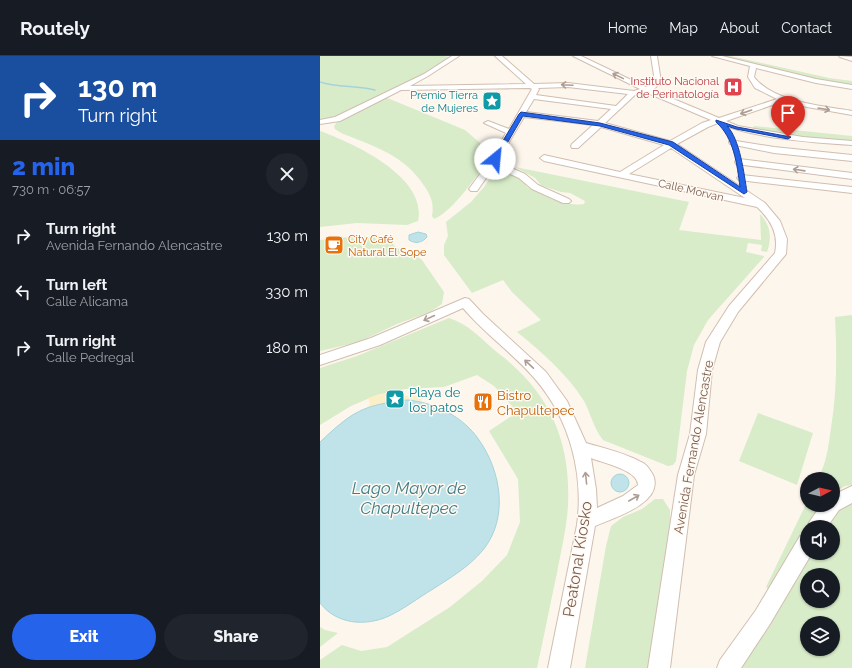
<!DOCTYPE html>
<meta charset="utf-8">
<style>
body{margin:0;font-family:Raleway,sans-serif;background:#20242c;color:#f1f3f6;height:100vh;display:flex;flex-direction:column;font-size:15px;white-space:nowrap}
*{box-sizing:border-box;margin:0}
p{font-size:13px;color:#9ea1a6}
.icon{flex:none;width:22px;height:22px;fill:none;stroke:currentColor;stroke-width:2;stroke-linecap:round;stroke-linejoin:round}
.map{position:relative;flex:1;overflow:hidden}
.drawer{display:flex;flex-direction:column;background:#171b24;width:320px}
.drawer>*{flex:none}
.top-card{background:#1a4fa0;color:#fff;overflow:hidden}
.needle{width:26px;rotate:83deg}
.controls{position:absolute;left:480px;top:416px;display:grid;gap:8px}
.controls a{display:grid;place-items:center;width:40px;height:40px;border-radius:50%;background:#171b24;box-shadow:0 1px 3px #0004;font-size:20px}
.pin{position:absolute;display:grid;place-items:center;width:34px;height:34px;color:#fff;margin:-41px -17px;border-radius:50% 50% 50% 0;rotate:-45deg;box-shadow:0 0 4px #0007}
.pin .icon{rotate:45deg}
.me{position:absolute;width:44px;margin:-22px;rotate:28deg;stroke-linejoin:round;filter:drop-shadow(0 0 3px #0008)}
.turn{display:flex;align-items:center;gap:14px;height:84px;padding:0 12px;font-size:18px}
.turn .icon{width:52px;height:52px;stroke-width:2.5}
.turn b{display:block;font-size:28px;line-height:34px}
.round{display:grid;place-items:center;flex:none;width:42px;height:42px;border-radius:21px;background:#20242c}
.overview{display:flex;align-items:center;justify-content:space-between;height:68px;padding:0 12px}
h1{font-size:24px;font-weight:800;line-height:30px;color:#2563eb}
.primary-button{display:flex;gap:8px;margin-top:auto;padding:8px 12px}
.primary-button a{flex:1;height:46px;border-radius:24px;background:#2563eb;color:#fff;font-size:16px;font-weight:800;line-height:46px;text-align:center}
.primary-button a+a{background:#20242c;color:#f1f3f6}
ul{padding:0;list-style:none}
li{display:flex;align-items:center;gap:12px;height:56px;padding:0 12px}
li div{flex:1}
li b{display:block;font-size:15px}
li em{font-style:normal}
header{display:flex;align-items:center;gap:24px;box-sizing:border-box;height:56px;padding:0 20px;background:#171b24;border-bottom:1px solid #363941}
header strong{font-size:19px}
nav{display:flex;gap:22px;margin-inline-start:auto;font-size:14px}
main{display:flex;flex:1;min-height:0}
.map>svg:first-child{display:block}
</style>
<header>
<strong>Routely</strong>
<nav><a>Home</a><a>Map</a><a>About</a><a>Contact</a></nav>
</header>
<main>
<section class="drawer">
<div class="top-card">
<div class="turn"><svg class="icon" aria-label="right" viewBox="0 0 24 24"><path d="M7 20v-9h11M14 6l5 5-5 5"/></svg><div><b>130 m</b>Turn right</div></div>
</div>
<div class="overview"><div><h1>2 min</h1><p>730 m · 06:57</p></div><a class="round"><svg class="icon" aria-label="close" viewBox="0 0 24 24"><path d="M6 6l12 12M18 6L6 18"/></svg></a></div>
<ul>
<li><svg class="icon" aria-label="right" viewBox="0 0 24 24"><path d="M7 20v-9h11M14 6l5 5-5 5"/></svg><div><b>Turn right</b><p>Avenida Fernando Alencastre</p></div><em>130 m</em></li>
<li><svg class="icon" aria-label="left" viewBox="0 0 24 24"><path d="M17 20v-9H6M10 6l-5 5 5 5"/></svg><div><b>Turn left</b><p>Calle Alicama</p></div><em>330 m</em></li>
<li><svg class="icon" aria-label="right" viewBox="0 0 24 24"><path d="M7 20v-9h11M14 6l5 5-5 5"/></svg><div><b>Turn right</b><p>Calle Pedregal</p></div><em>180 m</em></li>
</ul>
<div class="primary-button"><a>Exit</a><a>Share</a></div>
</section>
<div class="map">
<svg width="532" height="612" viewBox="0 0 532 612">
<rect width="100%" height="100%" fill="#fdf6ec"/>
<path fill="#d8ecc9" fill-rule="evenodd" d="M0,0H123L131,1C107,18 81,29 54,42C38,50 19,62 0,64Z
M393,0H410L509,22L532,25V31L509,28Z
M65,41L145,74L173,98C160,115 133,156 114,163L112,160C115,144 108,135 100,124C80,97 50,89 21,77L15,73L14,70L18,65Z
M434,70L532,80V86L507,85L432,75Z
M0,75C33,87 108,121 98,165L87,169L37,167L0,171Z
M195,111L369,146L359,174L441,184L440,158C451,170 452,182 447,196L441,195L442,189L428,187L426,196L444,200V201L388,264L374,289L367,315L356,405L353,409L348,410L283,384C274,373 271,358 264,345C246,317 223,297 197,276L221,264L192,236L183,224L152,237L124,199V189L128,180L126,166L151,146L164,131L174,116C186,113 202,120 207,131C225,140 243,151 264,148L265,145L250,137L241,136L229,132L221,129L215,122Z
M39,180L65,182L83,196L94,198L102,204L124,236L122,248L110,256L77,268L39,286L0,295V184Z
M532,259V429L525,430L513,437V423H498C507,405 508,392 511,372C517,335 517,299 515,261Z
M129,262C149,268 162,284 178,297C229,336 251,384 248,449C247,471 241,495 237,517C230,549 224,580 217,612H0V604L22,589L41,595L67,591L130,551L162,525L187,499L200,466L198,423L169,375L193,359V351L174,330L157,319L124,331L85,333L57,339L31,350L0,369V312L37,300Z
M438,357L493,377L477,429L419,405Z
M335,443H343L350,454V466L331,612H265L286,490L291,470L303,461L322,453Z
M532,444V612H420L489,497H513V471H505L514,455ZM487,519H513V545H487ZM487,567H513V593H487Z
M487,446V449H502L487,471L450,535L446,531Z
M0,571L5,574L18,577L0,591Z"/>
<path fill="#fcefc7" d="M82,335L80,337L81,340L103,339L101,345C83,342 65,346 48,351L50,348L48,342L57,339Z"/>
<path fill="#bfe3e8" stroke="#a5d3da" d="M98,176L106,178L107,181C102,187 95,188 89,184V179Z
M87,344C114,346 144,361 159,384C181,415 189,462 163,494C149,511 130,522 113,533C98,542 84,553 69,560C45,571 16,568 0,547V386C32,356 42,349 87,344Z
M291 427a9 9 0 1 1 18 0a9 9 0 1 1-18 0Z"/>
<g fill="none" stroke-linecap="round" stroke-linejoin="round">
<path stroke="#a5d3da" stroke-width="1.5" d="M0,26C18,32 37,29 55,34"/>
<g stroke="#d1beb0" stroke-width="2">
<path id="minor" d="M132,0H139L108,20L90,30L206,28L175,0H182L214,28L248,27L314,35L320,33L253,0H261L326,31L335,26L331,0H337L341,26L335,32L332,34L399,62L457,43L435,32L428,21L430,10L392,0H402L496,23L532,29V33L496,27L436,12L434,21C453,46 502,50 532,55V59L487,51L464,45L406,65L418,70L483,81L532,85V89C491,86 436,83 398,67L388,71L357,88L445,147L460,165L467,183L466,198L418,256L400,286L392,314L386,378L374,419L350,612H328L358,419L370,378L378,314L386,286L409,250L455,197C459,178 451,164 437,151L224,105L220,102L224,99L300,116L344,89L281,71L258,92H252L251,90L252,88L273,69L204,61L176,108L187,110L205,118L218,129L249,143L251,145L249,147H243L212,133L199,122L181,114L173,112L157,135H151L149,133L171,103L186,77L164,67L168,65L189,73L212,33L210,32L81,34L20,65L0,68V64L15,61L104,18ZM248,31L308,38L296,50L216,39L219,33L218,32ZM325,36L391,64L382,67L350,85L285,67L316,38ZM214,43L291,53L278,65L206,56ZM351,92L425,142L309,118Z
M519,0L532,1V5L520,1Z
M410,84L454,91L532,99V105L454,97L410,88L409,86Z
M419,103L532,117V123L416,108L415,106L416,104Z
M422,119L532,131V137L419,124L417,122L419,120Z
M145,242L149,243L163,258L226,316L247,345L266,387C283,392 305,397 321,406C327,408 330,414 333,419C345,447 293,462 275,470L250,612H228L257,469C264,418 250,364 216,324C195,299 165,278 143,252L60,289L0,309V299L51,282ZM271,402C283,407 318,414 318,429L303,440L277,452L276,433Z
M532,430V447L519,454L507,471H487L490,465L501,449H513V439Z
M487,478V497H492L450,568L421,612H397L400,604L436,554L480,480Z"/>
</g>
<use href="#minor" fill="#fff" fill-rule="evenodd"/>
</g>
<defs><path id="oneway-shaft" d="M-6 0H5M1.5-3L5.5 0L1.5 3" fill="none" stroke-width="1.6" stroke-linecap="round" stroke-linejoin="round"/></defs>
<g stroke="#af9d94">
<use href="#oneway-shaft" transform="translate(298 20) rotate(-154)"/>
<use href="#oneway-shaft" transform="translate(247 29) rotate(-177)"/>
<use href="#oneway-shaft" transform="translate(504 53) rotate(10)"/>
<use href="#oneway-shaft" transform="translate(426 56) rotate(161)"/>
<use href="#oneway-shaft" transform="translate(479 114) rotate(-172)"/>
<use href="#oneway-shaft" transform="translate(109 262) rotate(155)"/>
<use href="#oneway-shaft" transform="translate(209 308) rotate(-137)"/>
<use href="#oneway-shaft" transform="translate(266 422) rotate(-96)"/>
<use href="#oneway-shaft" transform="translate(314 442) rotate(-30)"/>
</g>
<path fill="#2563eb" stroke="#184099" d="M201,56L280,67L353,86L420,131C417,108 414,82 396,66V64L417,71L471,81L468,83L416,73L407,70C420,83 424,118 427,136L424,138L349,89L280,70L203,60L178,103L173,105L172,103L199,58Z"/>
<defs>
<g id="hospital-square" transform="scale(1)"><rect x="-9" y="-9" width="18" height="18" rx="4" fill="#e0444e" stroke="#fffaf3"/><path d="M-5-5h3v3.5h4V-5h3V5h-3V1.5h-4V5h-3Z" fill="#fff"/></g>
<g id="sight-square" transform="scale(1)"><rect x="-9" y="-9" width="18" height="18" rx="4" fill="#0f9aa8" stroke="#fffaf3"/><path d="M0-6L1.8-2.2L6-1.7L2.9 1.2L3.7 5.4L0 3.3L-3.7 5.4L-2.9 1.2L-6-1.7L-1.8-2.2Z" fill="#fff"/></g>
<g id="cafe-square" transform="scale(1)"><rect x="-9" y="-9" width="18" height="18" rx="4" fill="#e8710a" stroke="#fffaf3"/><path d="M-5.5-4.5H6V0H3Q3 3.5 0 3.5H-2.5Q-5.5 3.5-5.5 0ZM3-3.2v2h1.7v-2ZM-6 4.5H4V6H-6Z" fill="#fff"/></g>
<g id="restaurant-square" transform="scale(1)"><rect x="-9" y="-9" width="18" height="18" rx="4" fill="#e8710a" stroke="#fffaf3"/><path d="M-5-6h1v4h1v-4h1v4h1v-4h1v5L-1.5 .5V6h-2V.5L-5-1ZM5-6V6H3V1.5H1.5Q1.5-4 5-6Z" fill="#fff"/></g>
</defs>
<g fill-rule="evenodd">
<use href="#hospital-square" x="413" y="31"/>
<use href="#sight-square" x="172" y="45"/>
<use href="#cafe-square" x="14" y="189"/>
<use href="#sight-square" x="75" y="343"/>
<use href="#restaurant-square" x="163" y="346"/>
</g>
<g text-anchor="middle" stroke-width="3" stroke-linejoin="round" paint-order="stroke">
<g font-size="11" fill="#be3a42" stroke="#fffaf3" text-anchor="end">
<text x="399" y="29">Instituto Nacional<tspan x="399" dy="13">de Perinatología</tspan></text>
</g>
<g font-size="11" fill="#0d838f" stroke="#fffaf3" text-anchor="end">
<text x="158" y="43">Premio Tierra<tspan x="158" dy="13">de Mujeres</tspan></text>
</g>
<g font-size="11" fill="#7a5c4d" stroke="#fffaf3">
<text transform="translate(371 134) rotate(13)" y="4">Calle Morvan</text>
</g>
<g font-size="11" fill="#c56008" stroke="#fffaf3" text-anchor="start">
<text x="28" y="187">City Café<tspan x="28" dy="13">Natural El Sope</tspan></text>
</g>
<g font-size="13" fill="#0d838f" stroke="#fffaf3" text-anchor="start">
<text x="89" y="341">Playa de<tspan x="89" dy="15">los patos</tspan></text>
</g>
<g font-size="13" fill="#c56008" stroke="#fffaf3" text-anchor="start">
<text x="177" y="344">Bistro<tspan x="177" dy="15">Chapultepec</tspan></text>
</g>
<g font-size="13" fill="#7a5c4d" stroke="#fffaf3">
<text transform="translate(373 391) rotate(-80)" y="5">Avenida Fernando Alencastre</text>
</g>
<g font-size="16" fill="#7a5c4d" stroke="#fffaf3">
<text transform="translate(257 503) rotate(-81)" y="6">Peatonal Kiosko</text>
</g>
<g font-size="17" font-style="italic" fill="#437c86" stroke="#fffaf3">
<text x="89" y="438">Lago Mayor de<tspan x="89" dy="20">Chapultepec</tspan></text>
</g>
</g>
</svg>
<div class="controls">
<a><svg class="needle" viewBox="-14 -14 28 28"><path d="M0-13l5 13h-10z" fill="#e53935"/><path d="M0 13l5-13h-10z" fill="#9ea1a6"/></svg></a>
<a><svg class="icon" aria-label="sound" viewBox="0 0 24 24"><path d="M4 9h4l5-4v14l-5-4H4zM17 9q2 3 0 6"/></svg></a>
<a><svg class="icon" aria-label="search" viewBox="0 0 24 24"><circle cx="10" cy="10" r="6"/><path d="M15 15l6 6"/></svg></a>
<a><svg class="icon" aria-label="layers" viewBox="0 0 24 24"><path d="M12 4l9 5-9 5-9-5zM3 14l9 5 9-5"/></svg></a>
</div>
<div class="pin" style="left:468px;top:81px;background:#d93025"><svg class="icon" aria-label="arrive" viewBox="0 0 24 24"><path d="M6 21V4h12l-3 4 3 4H6"/></svg></div>
<svg class="me" style="left:175px;top:103px" viewBox="-20 -20 40 40"><circle r="19" fill="#fff"/><path d="M0-13L10 11 0 6-10 11z" fill="#2563eb"/></svg>
</div>
</main>
